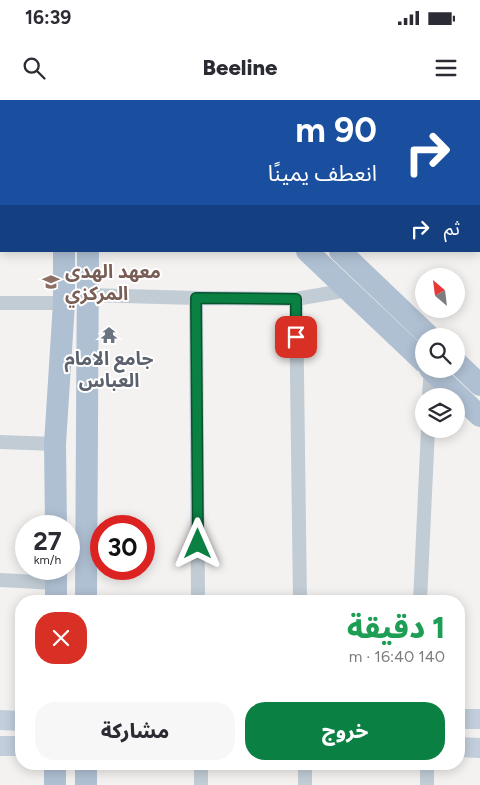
<!DOCTYPE html>
<html lang="ar">
<meta charset="utf-8">
<style>
body{margin:0;font-family:Figtree,"Noto Sans Arabic",sans-serif;background:#f7f7f7;color:#2b2b33;direction:rtl;height:100vh;display:flex;flex-direction:column;font-size:19px;white-space:nowrap}
*{box-sizing:border-box;margin:0}
p{font-size:16px;color:#7c7c81}
.icon{flex:none;width:28px;height:28px;fill:none;stroke:currentColor;stroke-width:2;stroke-linecap:round;stroke-linejoin:round}
.map{position:relative;flex:1;overflow:hidden;direction:ltr}
.sheet{position:absolute;left:15px;top:495px;width:450px;height:175px;display:flex;flex-direction:column;background:#fff;border-radius:20px;box-shadow:0 2px 12px #0003;direction:rtl}
.sheet>*{flex:none}
.hud{position:absolute;left:0px;top:0px;width:480px;height:152px;box-shadow:0 2px 12px #0003;direction:rtl;background:#1a4fa0;color:#fff;overflow:hidden}
.needle{width:32px;rotate:332deg}
.controls{position:absolute;left:415px;top:168px;display:grid;gap:10px}
.controls a{display:grid;place-items:center;width:50px;height:50px;border-radius:50%;background:#fff;box-shadow:0 2px 12px #0003;font-size:25px}
.speed{position:absolute;left:15px;top:415px;display:flex;gap:10px;font-size:25px;font-weight:700;text-align:center}
.speed>*{display:grid;place-content:center;width:65px;height:65px;border-radius:50%;background:#fff;box-shadow:0 2px 12px #0003;line-height:1}
.speed small{font-size:12px;font-weight:400}
.speed .limit{border:8px solid #d22;background:#fff;color:#111}
.pin{position:absolute;display:grid;place-items:center;width:42px;height:42px;color:#fff;margin:-21px;border-radius:10px;box-shadow:0 2px 8px #0006}
.me{position:absolute;width:55px;margin:-28px;rotate:0deg;stroke-linejoin:round;filter:drop-shadow(0 0 4px #0008)}
.turn{display:flex;align-items:center;gap:18px;height:105px;padding:0 20px;font-size:22px}
.turn .icon{width:65px;height:65px;stroke-width:2.5}
.turn b{display:block;font-size:35px;line-height:42px}
.then{display:flex;align-items:center;height:48px;padding:0 20px;background:#0003;gap:10px;font-size:19px}
.round{display:grid;place-items:center;flex:none;width:52px;height:52px;border-radius:20px;background:#f7f7f7}
.headline{display:flex;align-items:center;justify-content:space-between;height:85px;padding:0 20px}
h1{font-size:30px;font-weight:800;line-height:38px;color:#1e9e55}
.action{display:flex;gap:10px;margin-top:auto;padding:10px 20px}
.action a{flex:1;height:58px;border-radius:20px;background:#0b8043;color:#fff;font-size:20px;font-weight:800;line-height:58px;text-align:center}
.action a+a{background:#f7f7f7;color:#2b2b33}
.status{display:flex;justify-content:space-between;align-items:center;height:35px;padding:0 25px;background:#fff;direction:ltr}
.status svg{height:14px;fill:currentColor}
header{display:flex;justify-content:space-between;align-items:center;height:65px;padding:0 20px;background:#fff;font-size:22px;font-weight:800}
.map>svg:first-child{display:block}
</style>
<div class="status"><b>16:39</b><svg viewBox="0 0 49 12"><path d="M0 12V9h3v3zM5 12V6h3v6zM10 12V3h3v9zM15 12V0h3v12zM26 1h20v11H26zM47 4h2v5h-2z"/></svg></div>
<header><svg class="icon" aria-label="menu" viewBox="0 0 24 24"><path d="M4 6h16M4 12h16M4 18h16"/></svg>Beeline<svg class="icon" aria-label="search" viewBox="0 0 24 24"><circle cx="10" cy="10" r="6"/><path d="M15 15l6 6"/></svg></header>
<div class="map">
<svg width="480" height="685" viewBox="0 0 480 685">
<rect width="100%" height="100%" fill="#f4f2f1"/>
<g fill="none" stroke-linecap="round" stroke-linejoin="round">
<path stroke="#c1ccd5" stroke-width="14" d="M88,195L196,198L296,199L348,190
M196,198L198,501
M296,199L300,501
M0,203H64
M429,296L431,269
M0,342L55,344
M0,480L56,483
M420,501L428,329
M201,664V685
M305,664V685
M427,664V685"/>
<path stroke="#c2cedc" stroke-width="20" d="M459,619H480
M0,620L21,621
M0,646H21
M459,647L480,648"/>
<path stroke="#afc0d3" stroke-width="22" d="M145,0L146,1
M182,0L183,1
M64,1V0
M88,1V0
M307,151L424,262
M340,151L429,236
M456,262L480,285
M430,269L480,316
M56,426L55,344L64,203V151
M56,469V501
M86,501L88,151
M55,664V685
M86,664V685"/>
</g>
<g fill="none" stroke-linecap="round" stroke-linejoin="round">
<g stroke="#07532c" stroke-width="12">
<path id="route" d="M198,444L196,198L296,199V237"/>
</g>
<use href="#route" stroke="#0b8043" stroke-width="9"/>
</g>
<defs>
<g id="school-bare" transform="scale(1.35)"><path d="M0-5L7-2L0 1L-7-2ZM-4 1L0 2.5L4 1V4Q0 6-4 4Z" fill="#8d6e63" stroke="#fff" stroke-width="2.5" paint-order="stroke"/></g>
<g id="temple-bare" transform="scale(1.35)"><path d="M0-6L5-2H3V0L6.5 2.5H4V6H1.5V3h-3V6H-4V2.5H-6.5L-3 0V-2H-5Z" fill="#6b7280" stroke="#fff" stroke-width="2.5" paint-order="stroke"/></g>
</defs>
<g fill-rule="evenodd">
<use href="#school-bare" x="51" y="182"/>
<use href="#temple-bare" x="109" y="235"/>
</g>
<g text-anchor="middle" stroke-width="4" stroke-linejoin="round" paint-order="stroke">
<g font-size="19" font-weight="bold" fill="#785e54" stroke="#fff" text-anchor="start">
<text x="65" y="178">معهد الهدى<tspan x="65" dy="22">المركزي</tspan></text>
</g>
<g font-size="19" font-weight="bold" fill="#5b616d" stroke="#fff">
<text x="109" y="265">جامع الامام<tspan x="109" dy="22">العباس</tspan></text>
</g>
</g>
</svg>
<div class="controls">
<a><svg class="needle" viewBox="-14 -14 28 28"><path d="M0-13l5 13h-10z" fill="#e53935"/><path d="M0 13l5-13h-10z" fill="#7c7c81"/></svg></a>
<a><svg class="icon" aria-label="search" viewBox="0 0 24 24"><circle cx="10" cy="10" r="6"/><path d="M15 15l6 6"/></svg></a>
<a><svg class="icon" aria-label="layers" viewBox="0 0 24 24"><path d="M12 4l9 5-9 5-9-5zM3 14l9 5 9-5"/></svg></a>
</div>
<div class="speed"><div>27<small>km/h</small></div><div class="limit">30</div></div>
<div class="pin" style="left:296px;top:237px;background:#d93025"><svg class="icon" aria-label="arrive" viewBox="0 0 24 24"><path d="M6 21V4h12l-3 4 3 4H6"/></svg></div>
<svg class="me" style="left:198px;top:444px" viewBox="-20 -20 40 40"><path d="M0-17L14 15 0 8-14 15z" fill="#0b8043" stroke="#fff" stroke-width="4"/></svg>
<div class="hud">
<div class="turn"><svg class="icon" aria-label="right" viewBox="0 0 24 24"><path d="M7 20v-9h11M14 6l5 5-5 5"/></svg><div><b>90 m</b>انعطف يمينًا</div></div>
<div class="then">ثم<svg class="icon" aria-label="right" viewBox="0 0 24 24"><path d="M7 20v-9h11M14 6l5 5-5 5"/></svg></div>
</div>
<section class="sheet">
<div class="headline"><div><h1>1 دقيقة</h1><p>140 m · 16:40</p></div><a class="round" style="background:#d93025;color:#fff"><svg class="icon" aria-label="close" viewBox="0 0 24 24"><path d="M6 6l12 12M18 6L6 18"/></svg></a></div>
<div class="action"><a>خروج</a><a>مشاركة</a></div>
</section>
</div>
